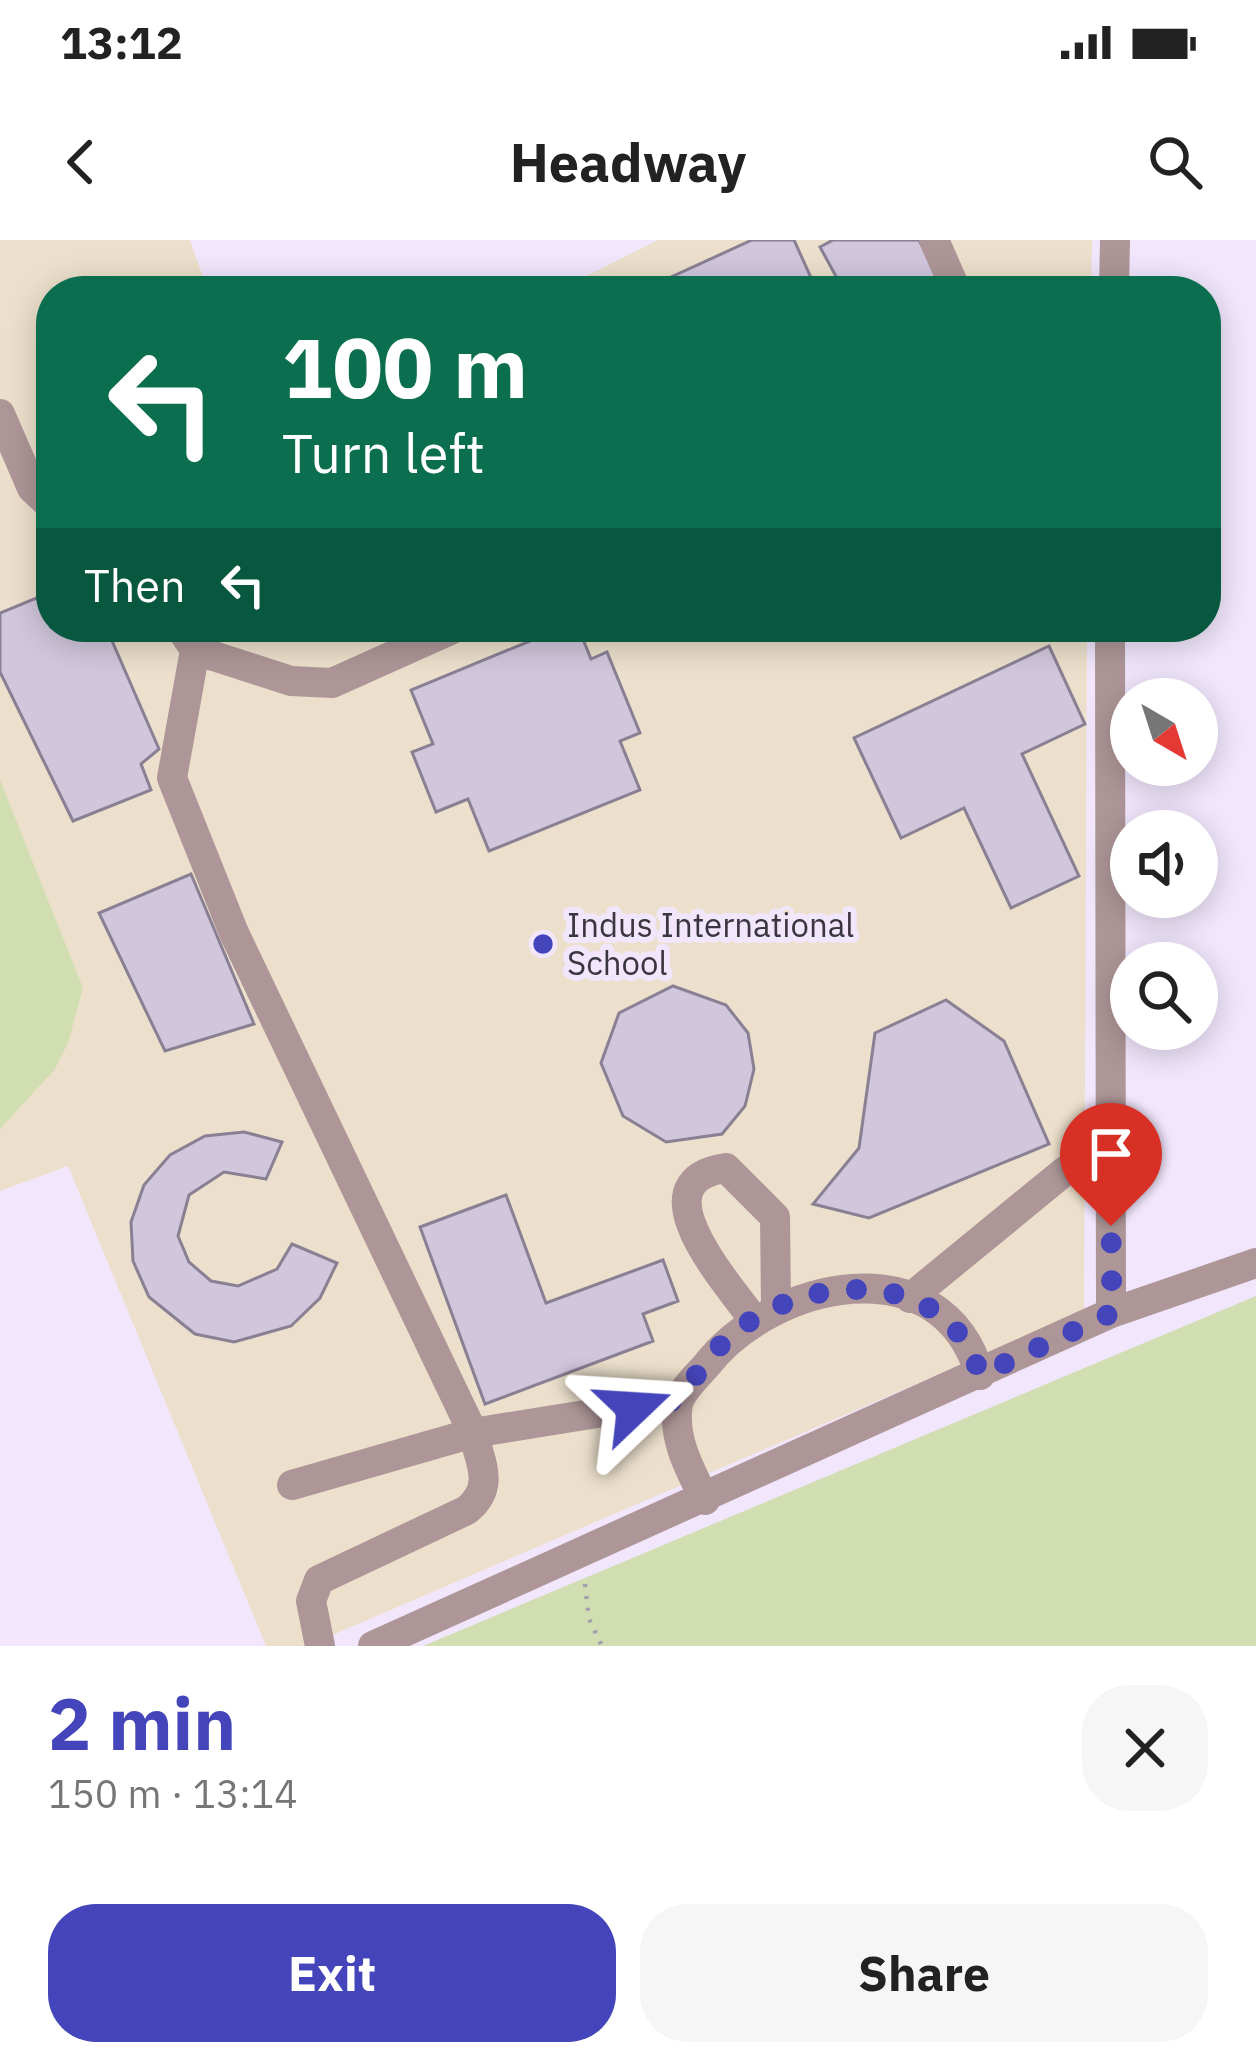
<!DOCTYPE html>
<meta charset="utf-8">
<style>
body{margin:0;font-family:"IBM Plex Sans",sans-serif;background:#f6f6f6;color:#222;height:100vh;display:flex;flex-direction:column;font-size:45px;white-space:nowrap}
*{box-sizing:border-box;margin:0}
p{font-size:39px;color:#767676}
.icon{flex:none;width:66px;height:66px;fill:none;stroke:currentColor;stroke-width:2;stroke-linecap:round;stroke-linejoin:round}
.map{position:relative;height:1406px;overflow:hidden}
.details{display:flex;flex-direction:column;background:#fff;flex:1}
.details>*{flex:none}
.banner{position:absolute;left:36px;top:36px;width:1185px;height:366px;border-radius:48px;box-shadow:0 6px 30px #0003;background:#0b6e4f;color:#fff;overflow:hidden}
.needle{width:78px;rotate:141deg}
.buttons{position:absolute;left:1110px;top:438px;display:grid;gap:24px}
.buttons a{display:grid;place-items:center;width:108px;height:108px;border-radius:50%;background:#fff;box-shadow:0 6px 30px #0003;font-size:60px}
.pin{position:absolute;display:grid;place-items:center;width:102px;height:102px;color:#fff;margin:-123px -51px;border-radius:50% 50% 50% 0;rotate:-45deg;box-shadow:0 0 12px #0007}
.pin .icon{rotate:45deg}
.me{position:absolute;width:132px;margin:-66px;rotate:70deg;stroke-linejoin:round;filter:drop-shadow(0 0 9px #0008)}
.turn{display:flex;align-items:center;gap:42px;height:252px;padding:0 48px;font-size:54px}
.turn .icon{width:156px;height:156px;stroke-width:2.5}
.turn b{display:block;font-size:84px;line-height:102px}
.then{display:flex;align-items:center;height:114px;padding:0 48px;background:#0003;gap:24px;font-size:45px}
.round{display:grid;place-items:center;flex:none;width:126px;height:126px;border-radius:48px;background:#f6f6f6}
.summary{display:flex;align-items:center;justify-content:space-between;height:204px;padding:0 48px}
h1{font-size:72px;font-weight:800;line-height:90px;color:#4445ba}
.button{display:flex;gap:24px;margin-top:auto;padding:24px 48px}
.button a{flex:1;height:138px;border-radius:48px;background:#4445ba;color:#fff;font-size:48px;font-weight:800;line-height:138px;text-align:center}
.button a+a{background:#f6f6f6;color:#222}
.status{display:flex;justify-content:space-between;align-items:center;height:84px;padding:0 60px;background:#fff;direction:ltr}
.status svg{height:33px;fill:currentColor}
header{display:flex;justify-content:space-between;align-items:center;height:156px;padding:0 48px;background:#fff;font-size:54px;font-weight:800}
.map>svg:first-child{display:block}
</style>
<div class="status"><b>13:12</b><svg viewBox="0 0 49 12"><path d="M0 12V9h3v3zM5 12V6h3v6zM10 12V3h3v9zM15 12V0h3v12zM26 1h20v11H26zM47 4h2v5h-2z"/></svg></div>
<header><svg class="icon" aria-label="back" viewBox="0 0 24 24"><path d="M15 5l-7 7 7 7"/></svg>Headway<svg class="icon" aria-label="search" viewBox="0 0 24 24"><circle cx="10" cy="10" r="6"/><path d="M15 15l6 6"/></svg></header>
<div class="map">
<svg width="1256" height="1406" viewBox="0 0 1256 1406">
<rect width="100%" height="100%" fill="#f1e6fc"/>
<path fill="#ece0cc" d="M0,0H190L208,51H51V387H1087L1084,1072L307,1406H266L68,926L0,951Z
M658,0H1092L1091,51H557Z"/>
<path fill="#d0deb1" d="M0,540L83,748L68,803L55,829L0,889Z
M1256,1056V1406H423Z"/>
<path fill="#d1c7dd" stroke="#898094" stroke-width="3" d="M752,0H794L817,51H675L669,38Z
M833,0H919L938,36L910,51H844L820,7Z
M51,352V387H106L159,509L141,524L151,550L73,581L0,432V373Z
M564,387H578L591,419L607,412L640,493L620,501L640,550L489,611L468,559L436,572L412,512L433,504L411,450Z
M1049,406L1085,484L1022,514L1079,636L1011,668L964,568L901,598L854,498Z
M191,634L254,784L165,811L99,673Z
M673,746L726,765L748,793L754,829L745,866L722,894L666,902L623,876L601,823L619,773Z
M946,760L1004,801L1049,904L869,978L813,964L859,908L875,793Z
M244,892L282,902L266,939L224,932L189,955L178,996L189,1022L211,1041L238,1046L277,1029L292,1004L337,1023L320,1058L291,1086L234,1102L195,1094L149,1057L133,1021L131,982L144,945L170,915L205,896Z
M506,955L546,1063L663,1020L678,1061L643,1074L653,1101L485,1164L420,987Z"/>
<g fill="none" stroke-linecap="round" stroke-linejoin="round">
<path stroke="#a69eaf" stroke-width="4.5" stroke-dasharray="3 9" stroke-linecap="butt" d="M585,1344L589,1379L602,1406"/>
<path stroke="#ae9698" stroke-width="30" d="M934,0L953,43L951,51
M1114,51L1115,0
M0,174L32,248L51,266
M180,387L195,410L172,538L234,693L473,1193L678,1160
M1110,387L1111,1073
M195,410L291,441L332,443L457,387
M910,1058L1065,931
M754,1080C729,1045 634,941 726,928L775,977L776,1065
M292,1245L473,1193C481,1224 495,1247 467,1270L319,1340L311,1361L320,1406
M705,1260C690,1230 672,1198 678,1164C681,1151 696,1137 705,1127C771,1041 941,1002 980,1135
M373,1406L1111,1073L1256,1023"/>
</g>
<g fill="none" stroke-linecap="round" stroke-linejoin="round">
<path stroke="#4445ba" stroke-width="21" stroke-dasharray="0 37.8" d="M634,1168L678,1160C693,1141 707,1118 725,1101C797,1032 946,1022 980,1135L1112,1073L1111,986"/>
</g>
<circle fill="#4445ba" stroke="#f1e6fc" stroke-width="4.5" cx="543" cy="704" r="12"/>
<g text-anchor="middle" stroke-width="12" stroke-linejoin="round" paint-order="stroke">
<g font-size="33" fill="#3a363f" stroke="#f1e6fc" text-anchor="start">
<text x="567" y="697">Indus International<tspan x="567" dy="38">School</tspan></text>
</g>
</g>
</svg>
<div class="buttons">
<a><svg class="needle" viewBox="-14 -14 28 28"><path d="M0-13l5 13h-10z" fill="#e53935"/><path d="M0 13l5-13h-10z" fill="#767676"/></svg></a>
<a><svg class="icon" aria-label="sound" viewBox="0 0 24 24"><path d="M4 9h4l5-4v14l-5-4H4zM17 9q2 3 0 6"/></svg></a>
<a><svg class="icon" aria-label="search" viewBox="0 0 24 24"><circle cx="10" cy="10" r="6"/><path d="M15 15l6 6"/></svg></a>
</div>
<div class="pin" style="left:1111px;top:986px;background:#d93025"><svg class="icon" aria-label="arrive" viewBox="0 0 24 24"><path d="M6 21V4h12l-3 4 3 4H6"/></svg></div>
<svg class="me" style="left:634px;top:1168px" viewBox="-20 -20 40 40"><path d="M0-17L14 15 0 8-14 15z" fill="#4445ba" stroke="#fff" stroke-width="4"/></svg>
<div class="banner">
<div class="turn"><svg class="icon" aria-label="left" viewBox="0 0 24 24"><path d="M17 20v-9H6M10 6l-5 5 5 5"/></svg><div><b>100 m</b>Turn left</div></div>
<div class="then">Then<svg class="icon" aria-label="left" viewBox="0 0 24 24"><path d="M17 20v-9H6M10 6l-5 5 5 5"/></svg></div>
</div>
</div>
<section class="details">
<div class="summary"><div><h1>2 min</h1><p>150 m · 13:14</p></div><a class="round"><svg class="icon" aria-label="close" viewBox="0 0 24 24"><path d="M6 6l12 12M18 6L6 18"/></svg></a></div>
<div class="button"><a>Exit</a><a>Share</a></div>
</section>
